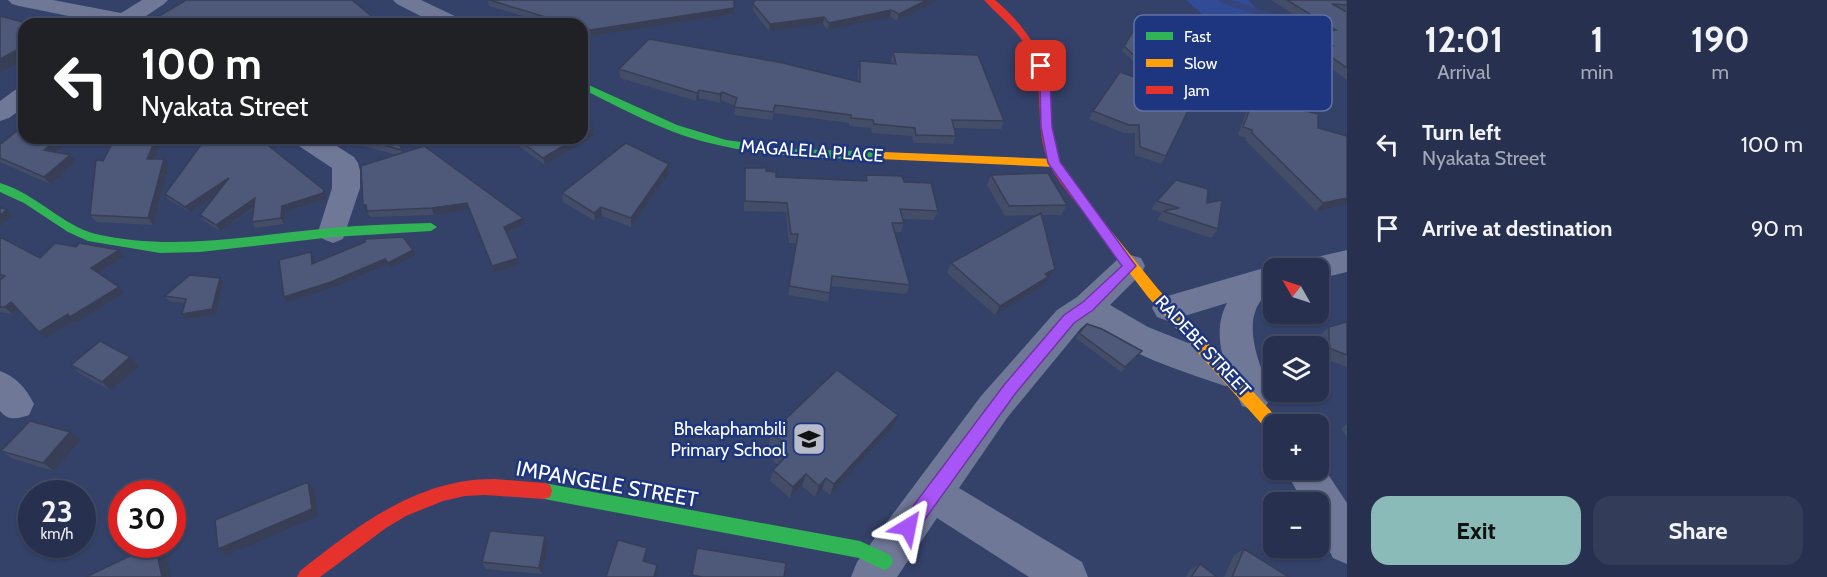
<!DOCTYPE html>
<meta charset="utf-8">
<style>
body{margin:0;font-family:Cabin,sans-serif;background:#333d59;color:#f1f3f6;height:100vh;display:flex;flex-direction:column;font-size:22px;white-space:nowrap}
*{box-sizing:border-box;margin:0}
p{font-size:20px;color:#a4a9b7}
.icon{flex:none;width:33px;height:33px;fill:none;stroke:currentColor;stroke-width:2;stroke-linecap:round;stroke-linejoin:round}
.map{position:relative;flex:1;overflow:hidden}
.drawer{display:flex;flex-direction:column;background:#27314f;width:480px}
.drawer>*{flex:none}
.banner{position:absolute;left:18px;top:18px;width:570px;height:126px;border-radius:18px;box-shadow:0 2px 4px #0004,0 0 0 2px #434c66;background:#202124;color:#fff;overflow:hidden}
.needle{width:39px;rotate:309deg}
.buttons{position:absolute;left:1263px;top:258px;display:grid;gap:12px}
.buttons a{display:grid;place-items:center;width:66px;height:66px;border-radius:12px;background:#27314f;box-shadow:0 2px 4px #0004,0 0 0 2px #434c66;font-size:30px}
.speed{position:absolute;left:18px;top:480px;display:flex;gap:12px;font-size:30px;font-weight:700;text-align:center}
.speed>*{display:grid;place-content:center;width:78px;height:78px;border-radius:50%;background:#27314f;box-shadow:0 2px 4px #0004,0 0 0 2px #434c66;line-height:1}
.speed small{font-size:15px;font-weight:400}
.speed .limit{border:9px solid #d22;background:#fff;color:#111}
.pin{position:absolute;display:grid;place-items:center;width:51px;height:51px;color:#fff;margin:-26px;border-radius:12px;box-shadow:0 3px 9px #0006}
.me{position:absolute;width:66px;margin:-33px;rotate:35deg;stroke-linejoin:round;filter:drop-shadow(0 0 4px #0008)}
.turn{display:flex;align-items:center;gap:21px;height:126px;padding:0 24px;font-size:27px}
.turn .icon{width:78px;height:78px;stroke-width:2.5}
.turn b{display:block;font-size:42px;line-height:51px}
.eta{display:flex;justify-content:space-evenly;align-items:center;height:102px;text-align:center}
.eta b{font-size:36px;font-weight:800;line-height:42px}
.cta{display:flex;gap:12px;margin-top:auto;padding:12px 24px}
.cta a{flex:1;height:69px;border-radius:18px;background:#8bbbb9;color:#111;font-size:24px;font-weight:800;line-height:69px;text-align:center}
.cta a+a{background:#333d59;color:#f1f3f6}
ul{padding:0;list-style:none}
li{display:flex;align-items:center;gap:18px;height:84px;padding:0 24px}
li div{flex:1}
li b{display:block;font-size:22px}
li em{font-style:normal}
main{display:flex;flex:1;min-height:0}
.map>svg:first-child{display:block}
</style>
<main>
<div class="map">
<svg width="1347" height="577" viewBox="0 0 1347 577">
<rect width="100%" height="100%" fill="#344169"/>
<path fill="#314b97" d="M1186,0H1248L1274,26L1293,62L1284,68C1247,58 1215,25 1186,0Z"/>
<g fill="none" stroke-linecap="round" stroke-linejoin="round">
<path stroke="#36467c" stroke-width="6" d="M1222,0L1279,19"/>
<path fill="#707898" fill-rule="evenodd" d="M8,0H53L121,13L142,0H168L164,4L134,24H108L19,6L12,4Z
M393,0H421L461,19L464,24H436L397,4Z
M24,88V107L9,118L0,121V101L15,90Z
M292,138H324L354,157L358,163L360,171V188L343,239L333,243L323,239L318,232L332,188V168L296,144Z
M1347,250V272L1318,279V268H1300L1304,260Z
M1130,255L1141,258L1145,266L1141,274L1110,305L1148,327L1223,357C1218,338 1218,320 1227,303L1168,321L1157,317L1152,308L1157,299L1264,268L1274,271V289C1235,312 1259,364 1272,395L1266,406L1254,410L1242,406L1232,384L1225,386C1179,370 1126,354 1087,323L1081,328L1007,418L959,488L1082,562L1088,577H1029L937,518L897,577H851L857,562L981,396L1057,310L1077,297L1119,258Z
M0,371C16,377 26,388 34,404L29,415C18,419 8,421 0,411Z
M1318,459L1347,503V564L1333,558L1318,529V502H1303L1285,470H1318Z"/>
<path fill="#30b455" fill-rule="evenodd" d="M582,82L677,125L726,140L793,149L883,152L889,156L883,160C816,158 747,157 682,135C648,123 615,105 582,89Z
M0,183C35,193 63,226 96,234C174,252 252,235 331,228C364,225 398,224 431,223L437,227L431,231L333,237L200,252L160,253L88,241L68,232L24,203L0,192Z
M544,483L860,541L890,555L893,561L890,567L884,570L859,558L544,499L538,497L536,491L538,485Z"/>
<path fill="#ff9f0a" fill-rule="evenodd" d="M883,152L1054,159L1060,163L1054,167L879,159V153Z
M1087,205L1091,206L1158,289L1280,421L1281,424H1274V433L1268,431L1148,297L1083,212L1081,209Z"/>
<path fill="#e5322d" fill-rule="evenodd" d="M984,0H995C1028,28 1047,58 1050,102C1052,120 1052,139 1058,156C1064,176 1079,190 1091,206L1093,209L1091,212H1083C1068,192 1050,174 1044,149C1036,117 1044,83 1029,53C1019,30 1000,18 984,0Z
M495,479L544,483L550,485L552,491L550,497L544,499L485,495L465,496L443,501L406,516L386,528L320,577H297L300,571C357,526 418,478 495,479Z"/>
</g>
<path fill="#434d68" d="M488,0L734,14L591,36L582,34V24H550L489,6Z
M755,0H938L897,21L890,17L828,30L823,24L769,31L753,11V4Z
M1271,0H1347V80L1315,56L1321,49L1309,41L1315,33L1321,32Z
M1124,46L1171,89L1166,156L1161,164L1135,155V133H1124L1089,119L1093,111L1159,85L1122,51Z
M893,52L1004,121L1001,129L954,128L956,136L953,144L914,143L912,136L872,133L871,128L849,126V123L774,113L772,120L734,115L735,106L721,100L720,103L699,98L696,101L620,78L619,69L858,82V70L860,61L892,64L891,60Z
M1254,98L1318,128L1347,204L1316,211L1246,141V138L1238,135L1248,106Z
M593,128L594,136L545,165L508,138H582Z
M73,138L56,153L76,162L50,184L0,162V142Z
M115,138H163L155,159L169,166L153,225L96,222L90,215L103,161Z
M206,138H274L265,143L327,196L326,199L285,212L284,224L255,228L252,222L254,208L220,231L204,221L200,215L216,195L190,212L169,200L165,194Z
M336,138H396L403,153L523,218L525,224L507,233L518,258L519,264L494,272L469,209L434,215L370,217L367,211L366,212L363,205L396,155Z
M745,168L766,171L776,177L865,181L866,175L904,182L938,211L934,220L903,219L904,223L901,232H894L910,285L906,294L831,286L828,302L788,295L796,243H789L786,212L744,211V177Z
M669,173L631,227L602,216L595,221L563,202L562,193Z
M991,175L1067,205L1061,215H1042L1049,278L1047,279L1043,286L995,315L947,273L951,263L1037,215L1005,216L987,185Z
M1157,201L1207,203L1218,229L1211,238L1157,220L1162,213L1151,209Z
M0,237L40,258L76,247L119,250L124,256L99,273L124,293L76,323L74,321L46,338L17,309L12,314L0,312Z
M223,283L216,314L186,319L185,303L169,301L165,296Z
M1347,322V367L1319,357V336L1329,327Z
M1079,333L1138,356L1121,372L1076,338Z
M130,357L139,366L111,391L81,374L71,365Z
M1347,424V437L1341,429Z
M893,427L830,495L822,489L815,497L802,486L790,498L770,481L773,470L778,465L773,461L776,450L769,445L771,433Z
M81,440L54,471L13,459L1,451Z
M548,543L542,574L486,569L482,562Z
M1244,549L1289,577H1224L1234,555Z
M1200,564L1217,577H1186L1190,570Z"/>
<path fill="#373e55" d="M927,0H938L897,21L899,14Z
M734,8V14L591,36L590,30Z
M891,10L890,17L828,30L829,23Z
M824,17L823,24L769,31L770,24Z
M24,46V59L0,73V59Z
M699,90V98L696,101L697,93Z
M722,92L721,100L720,103V94Z
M593,128L594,136L545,165L543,158L577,138H582V135Z
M59,138H73L50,158L44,150Z
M156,138H163L152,166L147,159Z
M259,138H274L262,144Z
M70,155L76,162L50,184L44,177Z
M164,159L169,166L153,225L148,218Z
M669,164V173L631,227V218Z
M229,178L233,184L190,212L185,207Z
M324,190L327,196L326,199L285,212L284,224L281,218L282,206Z
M255,198L258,204L220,231L216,225Z
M1347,198V204L1316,211L1323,203Z
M467,203L469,209L434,215L432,208Z
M363,205H366L369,211L366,212Z
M601,207L602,216L595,221L594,213Z
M7,210L13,216L0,226V215Z
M523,218L525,224L506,233L504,227Z
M119,250L124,256L97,274L91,268Z
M413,250L415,255L390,268L388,263Z
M311,252L314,258L315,269L312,264Z
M518,258L519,264L494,272L492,266Z
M385,259L387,264L334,287L287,302L284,297Z
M1055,269L1043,286L995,315L1000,306L1045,274Z
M220,278L223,283L216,314L186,319L182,314Z
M119,287L124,293L76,323L74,321L46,338L39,332L68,314Z
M11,302L18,309L12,314L5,307Z
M130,357L139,366L111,391L102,382Z
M898,415L893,427L830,495L834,484Z
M70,432L81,440L54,471L43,463Z
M806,474L802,486L790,498L793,487Z
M826,478L822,489L815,497L819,486Z
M308,482L314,489L318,516L226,555L218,549Z
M545,536L548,543L542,574L539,568Z
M155,544L165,551L171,577H162Z
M647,548V555L643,568V561Z
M657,565V572L656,577H654Z"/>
<path fill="#4e5979" stroke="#373e55" stroke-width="1.5" d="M186,0H352L381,24H146Z
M489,0H734V8L590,30L582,28V24H569Z
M755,0H927L899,14L891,10L829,23L824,17L770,24L753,4Z
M1287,0H1347V5L1332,4L1347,12V68L1320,49L1333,46L1315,33L1336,30Z
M0,16L30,24H24V46L0,59Z
M1134,30L1155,33L1171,89L1124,46Z
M649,39L783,63L860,82V61L896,64L893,52L978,55L1004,121L952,120L956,136L916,135L915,128L874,124L873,120L851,118V115L775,105L773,112L734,107L737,98L722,92L720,94L699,90L697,93L619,69Z
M1120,72L1194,98L1166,156L1140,147L1139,125H1129L1093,111Z
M1254,98L1318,114V128L1347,136V198L1323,203L1252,133V130L1243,127Z
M582,123L593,128L582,135Z
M24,125V138H59L44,150L70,155L44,177L0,158V142L2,143Z
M115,138H156L147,159H164L148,218L90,215L96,160L103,161Z
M206,138H259L324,190L323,193L282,206L281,218L252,222L255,198L216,225L200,215L229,178L185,207L165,194Z
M357,138H396L402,150Z
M516,138H577L543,158Z
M626,143L669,164L631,218L601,207L594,213L562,193Z
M424,146L523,218L504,227L518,258L492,266L467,203L432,208L367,211L366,205H363L361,166Z
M745,168H766V171L776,172V177L867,181L866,175L902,176L904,182L931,183L938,211L900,209L904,223H892L910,285L832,276L830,293L789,286L798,234H791L787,203L745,201Z
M1048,173L1067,205L1009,206L991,175Z
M1176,180L1208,189L1207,203L1222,200L1218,229L1163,211L1179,208L1157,201Z
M0,207L7,210L0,215Z
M1041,213L1055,269L1045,274L1048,277L1000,306L951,263Z
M0,237L40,258L55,243L76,247L79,243L119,250L91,268L119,287L70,317L68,314L39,332L11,302L5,307H0V280L5,276L0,275Z
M403,237L413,250L388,263L385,259L331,282L284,297L279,260L311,252L312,264L365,242V239Z
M190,275L220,278L212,309L182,314L186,299L165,296Z
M1347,322V355L1329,348V327Z
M1087,324L1102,329L1142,351L1125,367L1079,333Z
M100,341L130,357L102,382L71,365Z
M837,370L898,415L834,484L826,478L819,486L806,474L793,487L773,470L785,457L776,450L783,442L771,433Z
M30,421L70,432L43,463L1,451Z
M308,482L312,509L218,549L215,520Z
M490,531L545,536L539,568L482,562Z
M618,540L647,548L643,561L657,565L654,577H606Z
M155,544L162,577H86Z
M697,548L786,563L784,577H702L692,575Z
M1244,549L1289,577H1232Z
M1200,564L1217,577H1191Z"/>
<path fill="#a855f7" stroke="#6d37a1" stroke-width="1.5" d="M1041,63L1046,66L1050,80L1052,127L1060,162L1136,266L1093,310L1074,323L1015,394L915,533L908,535L902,533L900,527L902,521L1004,385L1064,315L1083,302L1122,266L1048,163L1041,127L1040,80L1036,66Z"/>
<defs>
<g id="school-square" transform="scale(1.725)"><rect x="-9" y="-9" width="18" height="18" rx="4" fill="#b8bcca" stroke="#1e367f"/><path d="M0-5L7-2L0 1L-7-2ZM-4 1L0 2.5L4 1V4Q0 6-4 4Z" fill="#111"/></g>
</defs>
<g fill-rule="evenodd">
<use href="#school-square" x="809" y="439"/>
</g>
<g text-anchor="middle" stroke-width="5" stroke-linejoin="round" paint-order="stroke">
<g font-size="18" fill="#fff" stroke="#1e367f">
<text transform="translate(812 151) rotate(4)" y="6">MAGALELA PLACE</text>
<text transform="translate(1203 346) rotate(47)" y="6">RADEBE STREET</text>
</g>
<g font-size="18" fill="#fff" stroke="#1e367f" text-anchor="end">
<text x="786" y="435">Bhekaphambili<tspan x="786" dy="21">Primary School</tspan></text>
</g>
<g font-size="21" fill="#fff" stroke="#1e367f">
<text transform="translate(607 484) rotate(10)" y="7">IMPANGELE STREET</text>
</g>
</g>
<rect x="1134" y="15" width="198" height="96" rx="9" fill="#1e367f" stroke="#6272a5" stroke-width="1.5"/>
<rect x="1146" y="32" width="27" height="8" fill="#30b455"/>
<rect x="1146" y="59" width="27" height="8" fill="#ff9f0a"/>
<rect x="1146" y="86" width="27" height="8" fill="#e5322d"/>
<g font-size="16" fill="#fff">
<text x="1184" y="42">Fast</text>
<text x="1184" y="69">Slow</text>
<text x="1184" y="96">Jam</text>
</g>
</svg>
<div class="buttons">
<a><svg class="needle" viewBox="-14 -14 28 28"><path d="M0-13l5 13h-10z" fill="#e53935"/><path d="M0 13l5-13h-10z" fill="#a4a9b7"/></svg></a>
<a><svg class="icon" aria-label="layers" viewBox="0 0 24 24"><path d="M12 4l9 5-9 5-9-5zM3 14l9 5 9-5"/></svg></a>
<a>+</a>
<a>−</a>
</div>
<div class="speed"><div>23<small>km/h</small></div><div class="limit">30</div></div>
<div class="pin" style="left:1041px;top:66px;background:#d93025"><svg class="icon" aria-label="arrive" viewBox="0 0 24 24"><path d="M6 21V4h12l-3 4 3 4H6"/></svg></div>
<svg class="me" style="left:908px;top:527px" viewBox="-20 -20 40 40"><path d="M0-17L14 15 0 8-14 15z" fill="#a855f7" stroke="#fff" stroke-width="4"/></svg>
<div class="banner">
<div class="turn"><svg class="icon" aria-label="left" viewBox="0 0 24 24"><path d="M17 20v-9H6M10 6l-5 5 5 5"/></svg><div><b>100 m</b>Nyakata Street</div></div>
</div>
</div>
<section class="drawer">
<div class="eta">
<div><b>12:01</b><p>Arrival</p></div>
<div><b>1</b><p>min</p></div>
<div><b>190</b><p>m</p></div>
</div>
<ul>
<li><svg class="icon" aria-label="left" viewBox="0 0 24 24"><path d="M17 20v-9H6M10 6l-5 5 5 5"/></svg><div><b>Turn left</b><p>Nyakata Street</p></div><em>100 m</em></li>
<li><svg class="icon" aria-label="arrive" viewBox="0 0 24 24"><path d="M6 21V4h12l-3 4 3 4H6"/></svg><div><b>Arrive at destination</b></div><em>90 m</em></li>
</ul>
<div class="cta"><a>Exit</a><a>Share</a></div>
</section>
</main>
